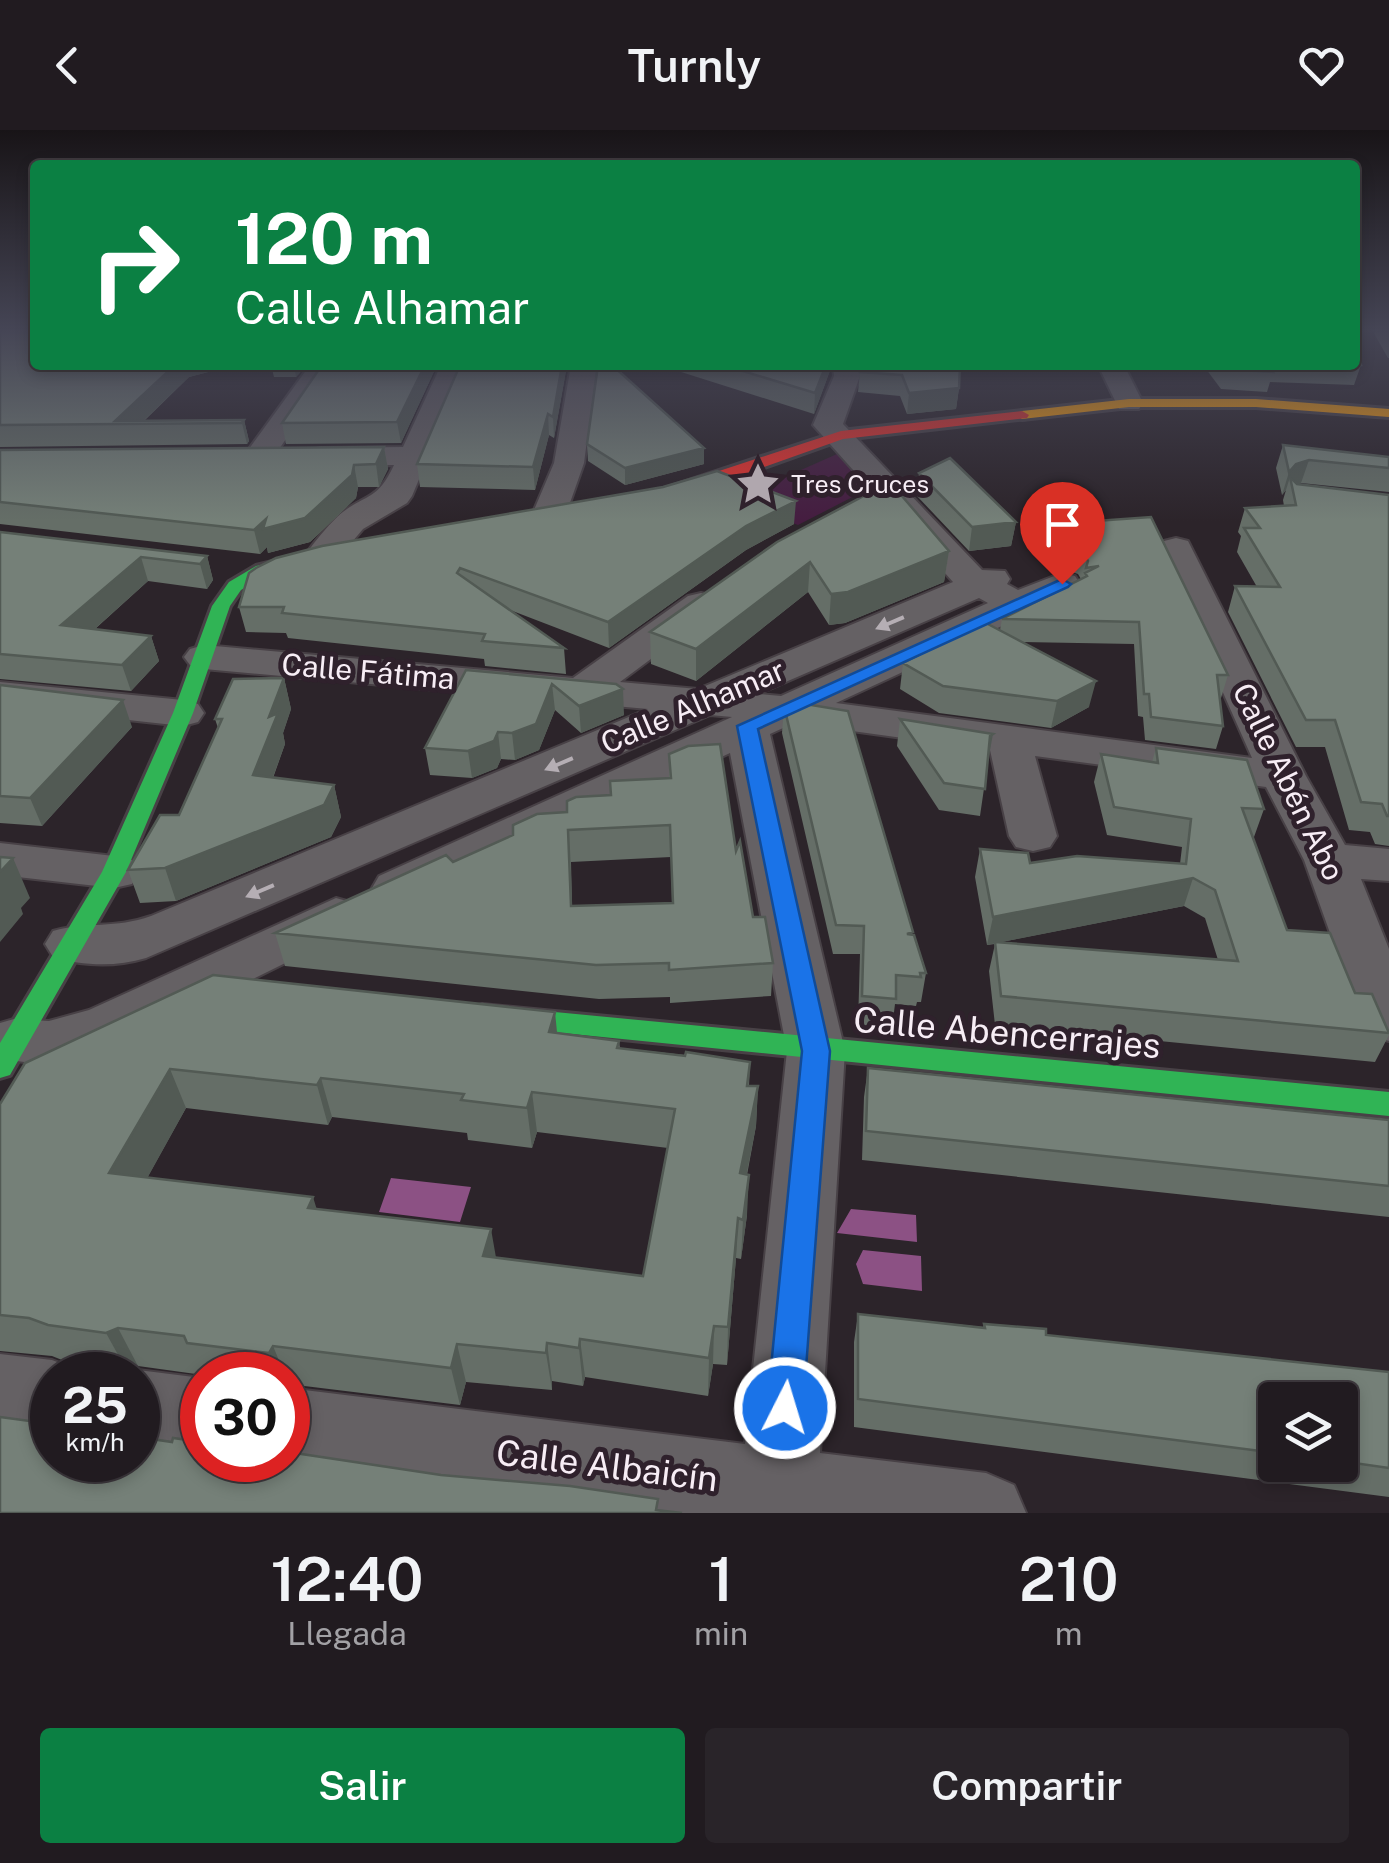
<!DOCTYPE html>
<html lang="es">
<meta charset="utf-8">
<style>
body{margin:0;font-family:"Public Sans",sans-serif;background:#292429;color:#f1f3f6;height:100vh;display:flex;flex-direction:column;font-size:38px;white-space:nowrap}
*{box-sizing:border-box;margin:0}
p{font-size:32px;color:#a2a1a5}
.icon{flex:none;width:55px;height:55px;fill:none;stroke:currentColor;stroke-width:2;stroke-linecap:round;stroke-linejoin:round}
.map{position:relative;height:1383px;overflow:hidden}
.panel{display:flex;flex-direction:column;background:#211b20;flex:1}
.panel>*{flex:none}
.banner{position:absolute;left:30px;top:30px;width:1330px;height:210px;border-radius:10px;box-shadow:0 5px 15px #0003,0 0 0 2px #3e393e;background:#0b8043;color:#fff;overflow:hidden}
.buttons{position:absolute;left:1258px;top:1252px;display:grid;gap:20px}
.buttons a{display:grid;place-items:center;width:100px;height:100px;border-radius:10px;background:#211b20;box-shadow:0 5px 15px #0003,0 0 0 2px #3e393e;font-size:50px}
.speed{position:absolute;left:30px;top:1222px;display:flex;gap:20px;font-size:50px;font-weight:700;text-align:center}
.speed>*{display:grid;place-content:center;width:130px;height:130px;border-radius:50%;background:#211b20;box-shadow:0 5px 15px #0003,0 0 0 2px #3e393e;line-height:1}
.speed small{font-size:25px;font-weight:400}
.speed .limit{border:15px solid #d22;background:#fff;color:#111}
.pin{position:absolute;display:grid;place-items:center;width:85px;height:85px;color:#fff;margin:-102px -42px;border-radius:50% 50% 50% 0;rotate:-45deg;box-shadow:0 0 10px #0007}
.pin .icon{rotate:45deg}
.me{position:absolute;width:110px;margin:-55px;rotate:5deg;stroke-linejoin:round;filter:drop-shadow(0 0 8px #0008)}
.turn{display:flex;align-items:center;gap:35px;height:210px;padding:0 40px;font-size:45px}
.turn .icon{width:130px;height:130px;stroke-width:2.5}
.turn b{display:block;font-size:70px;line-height:85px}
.eta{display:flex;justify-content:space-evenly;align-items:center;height:170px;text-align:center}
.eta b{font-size:60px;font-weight:600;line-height:70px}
.action{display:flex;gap:20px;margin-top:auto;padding:20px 40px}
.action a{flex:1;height:115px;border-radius:10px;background:#0b8043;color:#fff;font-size:40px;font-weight:600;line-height:115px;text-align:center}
.action a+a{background:#292429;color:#f1f3f6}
header{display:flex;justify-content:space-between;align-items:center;height:130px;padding:0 40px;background:#211b20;font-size:45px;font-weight:600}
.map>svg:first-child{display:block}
</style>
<header><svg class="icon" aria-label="back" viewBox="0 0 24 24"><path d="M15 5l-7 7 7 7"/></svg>Turnly<svg class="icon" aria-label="heart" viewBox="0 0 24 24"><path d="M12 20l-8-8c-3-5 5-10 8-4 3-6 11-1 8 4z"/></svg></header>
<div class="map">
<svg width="1389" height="1383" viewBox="0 0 1389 1383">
<rect width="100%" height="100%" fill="#2c242a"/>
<path fill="#451d40" d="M837,324L870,358L798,395L733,370Z"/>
<path fill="#8c5184" d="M391,1048L471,1057L460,1092L379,1082Z
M851,1079L916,1085L917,1112L837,1103Z
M863,1120L921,1126L922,1161L863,1154L856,1134Z"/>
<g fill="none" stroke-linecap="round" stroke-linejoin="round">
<g stroke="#484146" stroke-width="4">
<path id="street" d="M310,235H336L269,334H247L243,327Z
M441,235H467L412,366L407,373L363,399L336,431L324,435L312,431L306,424C315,411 326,398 337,387C363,363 376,374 394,335L321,336L310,334L306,327L310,320L321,318L403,317Z
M571,235H597L584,333L565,387L560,394H536L531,387L554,333Z
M833,235H859L860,246L843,294L982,440L1005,441L1010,449L1007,454L1018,460L1062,443L1075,446L1080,454L1075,462L836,573L1252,628L1159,418L1164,411L1176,408L1188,411L1306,646L1345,715L1389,719V751L1361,749L1389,819V911L1369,905L1361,890L1304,730L1266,657L1035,626L1057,706L1050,717L1033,721L1016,717L1009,706L990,620L794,593L770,604L845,921L820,1323L986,1343L1014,1355L1026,1383H675L279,1330H288V1258L745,1314L787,921L730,623L415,770L397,775L379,770L372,758L379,746L732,587L710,585L146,828C116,837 83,836 53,827L45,814L53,801C88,791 115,799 151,786L648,579L204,539L190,535L184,527L190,519L204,515L573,548L688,466L701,463L714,466L720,474L714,482L620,552L698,559L953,452L813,295L834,246ZM979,468L988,473L781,566L758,564Z
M1098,235H1124L1143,273L1139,279H1119Z
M0,552L183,570L198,574L204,583L198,592L183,596L0,576Z
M0,713L114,726L132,730L139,742L132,754L114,758L0,745Z
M336,768L354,773L362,786L354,799L124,913L49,935L0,929V893L14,889L49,891L89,880Z
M0,1224L52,1230L78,1240L80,1245H52V1302L0,1296Z
M138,1240L202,1248V1322L138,1314V1245H126Z"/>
</g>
<g stroke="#484146" stroke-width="6">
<path id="fast" d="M318,421L324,422V430L268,444L241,460L230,476L193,583L126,742L10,945L0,948V913L102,742L173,583L212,476L229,452L256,436Z
M482,875L1389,962V986L482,895L473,892L469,885L473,878Z"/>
</g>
<g stroke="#484146" stroke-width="6">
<path id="slow" d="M1129,269H1256L1389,279V287L1256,277H1129L1022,289L1015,285L1022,281Z"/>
</g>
<g stroke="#484146" stroke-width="6">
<path id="jam" d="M1022,281L1029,285L1027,288L843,309L733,348L654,370L646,365L841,301Z"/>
</g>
<use href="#street" fill="#656164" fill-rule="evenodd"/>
<use href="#fast" fill="#30b455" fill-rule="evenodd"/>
<use href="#slow" fill="#ff9f0a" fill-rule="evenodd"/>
<use href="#jam" fill="#e5322d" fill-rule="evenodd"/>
</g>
<path fill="#656e67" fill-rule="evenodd" d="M1371,198H1389V228H1388Z
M0,201L35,235H235L189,247L144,291L244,290L249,311L247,314L0,317Z
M271,235H307L296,247H274Z
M322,235H437L401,313L286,314L282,293Z
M567,235L554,308L549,305L535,360L420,357L417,334Z
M659,235H832L814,284Z
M960,235L959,258L956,279L907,284L900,266L858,262L860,242Z
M1203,235H1361L1354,255L1270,252L1267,262L1221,259Z
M587,314L704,334L625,355L588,331Z
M1283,315L1389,327V362L1301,353L1297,354L1389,365V716L1375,714L1370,702L1349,700L1325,617H1296L1228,482L1235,456L1257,457L1237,422L1241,406L1238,402L1245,378L1284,376L1283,370L1286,360L1282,365L1276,338Z
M384,317L388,339L379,357H358L356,368L310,412L268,423L267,417L260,424L0,394V320Z
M919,343L1016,392L1011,416L969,421L917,366Z
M794,394L746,420L609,518L510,480L564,518L566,544L485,536L484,529L288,508L286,503L246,502L239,477L249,443Z
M1053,394L1228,545L1221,568H1220L1223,596L1216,619L1145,610L1143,587L1138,586L1134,514L1022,512L1089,577L1051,598L939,583L900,559L903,533L1000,500L1002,489L1081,449L1078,444L1066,440L1049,414Z
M0,402L207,426L213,450L207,459L148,451L95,499L151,506L159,531L131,561L0,549Z
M777,412L949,421L944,452L845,493L829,495L808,462L696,551L651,534L650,502Z
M466,540L616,554L624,585L581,603L555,580L539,620L515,630L501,629L497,638L472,648L430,645L425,618Z
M284,548L291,579L283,603L285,614L273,648L334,655L341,687L331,707L176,771L140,773L128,740L179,685L218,598L215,589Z
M0,555L132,597L42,696L0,693Z
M784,576L913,805L926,843L921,872H917L916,876L895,874L892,898L858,895L860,824H833L782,603Z
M900,589L988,631L980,686L939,680L897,616Z
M1156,618L1264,679L1254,707H1253L1287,800L1355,863L1389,901V905L1375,932L995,895L989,841L995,814L987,815L975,747L980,719L1030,733L1180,734L1182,717L1107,705L1094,652L1101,624L1152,632ZM1184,776L1205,788L1218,830L1001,812Z
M669,624L736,721L753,787L773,833L771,866L670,873V867L599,869L285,836L275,803L453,732L611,665L669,648ZM671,727L672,773L572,776L571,732Z
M557,903L619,911L620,918L750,932L749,956H758L756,996L747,1045V1085L741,1129L736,1128L727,1235L713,1234L708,1266L585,1247L583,1256L552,1251V1260L466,1252L460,1275L288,1254V1256V1245H203L138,1236L127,1241L72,1234L52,1226L0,1221V974L25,933ZM186,978L328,995L332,987L467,1003L468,1010L532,1018L537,1002L668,1018L643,1146L496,1127L316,1079L147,1048Z
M868,938L1389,990V1087L862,1030L864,967Z
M858,1184L983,1197L984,1194L1046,1205L1389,1242V1367L854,1297V1212ZM1275,1270H1340V1335H1275Z"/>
<path fill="#525a54" d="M175,235H235L189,247L140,294L115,291Z
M294,235H307L296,247Z
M425,235H437L401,313L397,292Z
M562,235H567L554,308L553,287Z
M826,235H832L814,284L815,263Z
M959,258L956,279L907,284L909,263Z
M548,284L549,305L535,360L533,337Z
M244,290L249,311L247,314L242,293Z
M384,317L388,339L379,357L376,334Z
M704,318V334L625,355V338Z
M1309,330L1301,353L1292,356L1290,347L1286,360L1282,365L1289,342L1296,334Z
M354,335L358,357L356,368L310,412L268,423L267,417L260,424L254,400L266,389Z
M796,371L794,394L746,420L609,518L608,492L746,396Z
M1016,392L1011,416L969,421L972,397Z
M949,421L944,452L845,493L829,495L831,464Z
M207,426L213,450L207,459L200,434Z
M141,427L148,451L70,521L61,495Z
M810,432L808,462L696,551V519Z
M151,506L159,531L131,561L122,535Z
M284,548L291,579L283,603L285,614L262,677L253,645L269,587Z
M1096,551L1089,577L1051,598L1057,571Z
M552,554L555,580L539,620L515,630L512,603Z
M623,559L624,585L581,603L579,576Z
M123,570L132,597L42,696L30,668Z
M498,602L501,629L497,638L472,648L468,621Z
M993,604L988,631L985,633L990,606Z
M334,655L341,687L331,707L176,771L165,738Z
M13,728L30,768L21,778L23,784L0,812V742Z
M1193,748L1184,776L987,815L993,787Z
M555,882L559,922L549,902Z
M170,939L186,978L128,1083L109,1043Z
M321,948L332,987L328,995L317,955Z
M758,956L756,996L739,1083L740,1043Z
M532,962L537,1002L532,1018L527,978Z
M749,1045L747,1085L741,1129L743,1090Z
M313,1067L325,1106L308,1078Z
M738,1088L736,1128L727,1235L728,1197Z
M491,1099L498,1139L483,1126Z
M714,1196L713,1234L708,1266L709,1228Z
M118,1198L138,1236L127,1241L106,1203Z
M580,1209L585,1247L583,1256L579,1218Z
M547,1213L552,1251V1260L546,1223Z
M457,1214L466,1252L460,1275L451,1238Z
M273,1216L285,1245H278L269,1223Z"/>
<path fill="#758078" stroke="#525a54" stroke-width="2.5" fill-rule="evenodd" d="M7,198H35V235H175L115,291L244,290L242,293L0,295V201Z
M1355,218L1361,235H1355Z
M322,235H425L397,292L282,293Z
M460,235H562L553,287L548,284L533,337L417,334Z
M598,235H612L704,318L625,338L587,314Z
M723,235H826L815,263Z
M862,235H960L959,258L909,263L902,245L860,242Z
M1224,235H1269L1273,242L1227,239Z
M1283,315L1389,327V338L1309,330L1296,334L1289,342Z
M384,317L376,334L354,335L352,345L305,388L263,399L266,389L254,400L0,372V320Z
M950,328L1016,392L972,397L919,343Z
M717,341L796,371L746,396L608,492L460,438L457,443L564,518L482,511L485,504L282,483L284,477H239L249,443L256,438L276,428L322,416L663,357Z
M1290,347L1297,354L1389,365V686H1387L1382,674L1361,672L1335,590H1306L1235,456L1280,457L1244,398H1260L1245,378L1296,375Z
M890,352L949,421L848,462L831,464L810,432L696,519L650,502L777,412Z
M1151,387L1228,545H1217L1223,596L1151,587L1149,564H1144L1139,492L1002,489L1087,446L1085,443L1099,436L1086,438L1088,431L1083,423L1070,419L1053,394Z
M0,402L207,426L200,434L141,427L61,495L151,506L122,535L0,524Z
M984,492L1096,551L1057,571L943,556L903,533Z
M466,540L616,554L623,559L579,576L552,554L536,594L512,603L498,602L494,611L468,621L425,618Z
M284,548L269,587L278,583L253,645L334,655L324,675L165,738L128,740L160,685H179L222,589H215L233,549Z
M0,555L123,570L30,668L0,666Z
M793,572L848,581L913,802L907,804L914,805L926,843H920L921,847L896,845V869L862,866L864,796L836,795L784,576Z
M900,589L993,604L990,606L985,659L944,653Z
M720,614L736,721L740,711L753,787H765L773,833L669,840V833L596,835L275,803L446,725L453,732L513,705V695L537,684L567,682V671L576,667L611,665L610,651L671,648L669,624L688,616ZM670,695L673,773L571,776L568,700Z
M1156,618L1247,630L1264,679L1242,678L1287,800L1330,803L1355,863L1372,864L1389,903L1001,866L995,812L1238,831L1215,760L1193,748L993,787L980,719L1028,723L1030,733L1077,726L1186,734L1191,689L1114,677L1101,624L1158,633Z
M0,727L13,728L0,742Z
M213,845L555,882L549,902L619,911L617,918L685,926L686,922L750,932L747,956H758L740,1043L749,1045L743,1090L738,1088L728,1197L714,1196L709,1228L580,1209L579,1218L547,1213L546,1223L457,1214L451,1238L273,1216L269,1223L187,1213L184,1206L118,1198L106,1203L48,1195L29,1188L0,1185V974L25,933ZM170,939L317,955L321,948L464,964L461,970L527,978L532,962L675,979L643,1146L483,1126L491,1099L308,1078L313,1067L109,1043Z
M868,938L1389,990V1056L866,1001Z
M858,1184L985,1198L984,1194L1046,1199V1205L1389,1242V1338L1340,1331V1270H1275V1323L858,1269Z
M0,1287L52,1294V1330H138V1307L172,1312L173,1308L202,1312V1330H288V1322L441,1345L570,1356L658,1369L656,1380L682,1383H0Z"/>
<defs><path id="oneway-solid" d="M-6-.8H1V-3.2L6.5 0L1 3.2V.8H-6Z" transform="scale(2.5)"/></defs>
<g fill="#b5aeb4">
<use href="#oneway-solid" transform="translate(890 493) rotate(157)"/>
<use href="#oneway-solid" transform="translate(559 634) rotate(157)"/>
<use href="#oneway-solid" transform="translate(260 761) rotate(157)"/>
</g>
<linearGradient id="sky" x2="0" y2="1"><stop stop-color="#181417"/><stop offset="0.51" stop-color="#454555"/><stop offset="1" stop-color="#454555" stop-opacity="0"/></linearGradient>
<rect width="1389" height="391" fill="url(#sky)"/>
<path fill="#1a73e8" stroke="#114b97" stroke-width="2.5" d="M1062,449L1071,454L1068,457L758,599L830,921L803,1278L798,1291L785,1296L773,1291L767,1278L802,921L737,596Z"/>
<defs>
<g id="sight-bare" transform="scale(3.45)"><path d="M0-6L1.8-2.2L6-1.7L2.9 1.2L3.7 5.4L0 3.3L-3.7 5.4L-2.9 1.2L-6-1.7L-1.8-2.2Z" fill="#b0a7ae" stroke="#2f212c" stroke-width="2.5" paint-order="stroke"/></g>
</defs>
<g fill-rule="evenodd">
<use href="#sight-bare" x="758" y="354"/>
</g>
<g text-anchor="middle" stroke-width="10" stroke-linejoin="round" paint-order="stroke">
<g font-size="25" fill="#f7edf5" stroke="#2f212c" text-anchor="start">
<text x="791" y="363">Tres Cruces</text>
</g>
<g font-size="30" fill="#f7edf5" stroke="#2f212c">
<text transform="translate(368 542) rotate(5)" y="10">Calle Fátima</text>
<text transform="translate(693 577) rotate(-23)" y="10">Calle Alhamar</text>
<text transform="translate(1288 652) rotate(64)" y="10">Calle Abén Abo</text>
</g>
<g font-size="35" fill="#f7edf5" stroke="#2f212c">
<text transform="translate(1007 903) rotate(5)" y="12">Calle Abencerrajes</text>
<text transform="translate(607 1336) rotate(7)" y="12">Calle Albaicín</text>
</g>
</g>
</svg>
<div class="buttons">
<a><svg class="icon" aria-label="layers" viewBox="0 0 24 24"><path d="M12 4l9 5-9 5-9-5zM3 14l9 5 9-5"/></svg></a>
</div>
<div class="speed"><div>25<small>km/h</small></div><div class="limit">30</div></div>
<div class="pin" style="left:1062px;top:454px;background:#d93025"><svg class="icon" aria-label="arrive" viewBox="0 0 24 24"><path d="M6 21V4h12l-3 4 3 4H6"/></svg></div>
<svg class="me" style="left:785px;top:1278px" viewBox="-20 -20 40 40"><circle r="17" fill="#1a73e8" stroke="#fff" stroke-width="3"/><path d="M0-11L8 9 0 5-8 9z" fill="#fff"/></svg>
<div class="banner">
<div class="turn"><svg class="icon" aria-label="right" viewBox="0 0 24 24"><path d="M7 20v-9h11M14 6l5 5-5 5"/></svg><div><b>120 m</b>Calle Alhamar</div></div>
</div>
</div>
<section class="panel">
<div class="eta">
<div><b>12:40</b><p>Llegada</p></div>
<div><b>1</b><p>min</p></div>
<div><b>210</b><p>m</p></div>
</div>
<div class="action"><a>Salir</a><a>Compartir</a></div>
</section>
